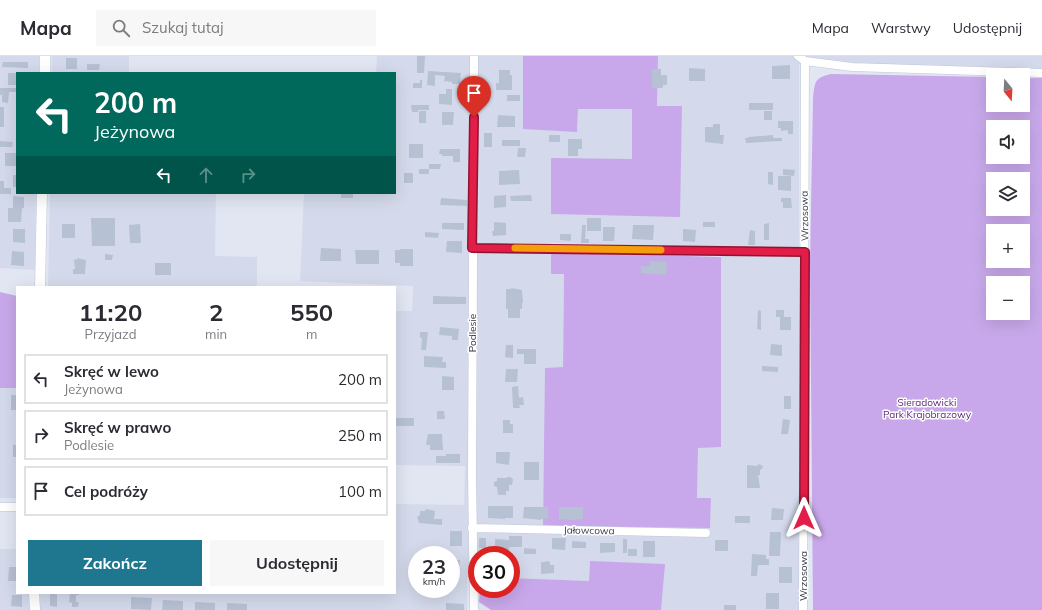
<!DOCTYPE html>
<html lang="pl">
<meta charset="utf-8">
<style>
body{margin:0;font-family:Mulish,sans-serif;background:#f7f7f7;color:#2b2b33;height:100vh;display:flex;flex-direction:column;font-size:15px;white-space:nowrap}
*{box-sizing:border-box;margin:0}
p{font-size:13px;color:#7c7c81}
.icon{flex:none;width:22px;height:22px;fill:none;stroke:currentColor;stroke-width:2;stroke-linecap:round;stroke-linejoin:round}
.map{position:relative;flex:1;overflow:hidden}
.sheet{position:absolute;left:16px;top:230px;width:380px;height:308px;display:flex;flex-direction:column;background:#fff;border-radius:0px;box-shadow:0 4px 16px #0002}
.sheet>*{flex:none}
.top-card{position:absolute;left:16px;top:16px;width:380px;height:122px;border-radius:0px;box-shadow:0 4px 16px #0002;background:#00695c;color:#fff;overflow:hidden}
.needle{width:26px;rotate:162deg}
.fabs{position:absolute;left:986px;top:12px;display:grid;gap:8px}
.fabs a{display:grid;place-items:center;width:44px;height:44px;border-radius:0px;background:#fff;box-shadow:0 4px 16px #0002;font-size:20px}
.speed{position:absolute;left:408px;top:490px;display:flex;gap:8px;font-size:20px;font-weight:700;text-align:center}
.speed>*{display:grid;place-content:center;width:52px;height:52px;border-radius:50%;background:#fff;box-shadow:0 4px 16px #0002;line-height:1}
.speed small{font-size:10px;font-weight:400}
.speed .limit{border:6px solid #d22;background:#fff;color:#111}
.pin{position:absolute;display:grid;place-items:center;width:34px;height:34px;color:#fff;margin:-41px -17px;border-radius:50% 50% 50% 0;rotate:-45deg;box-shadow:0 0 4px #0007}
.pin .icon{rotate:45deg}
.me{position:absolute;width:44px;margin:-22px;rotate:0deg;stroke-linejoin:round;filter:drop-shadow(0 0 3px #0008)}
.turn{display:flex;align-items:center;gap:14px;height:84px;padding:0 12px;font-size:18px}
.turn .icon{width:52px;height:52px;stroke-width:2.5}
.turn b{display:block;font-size:28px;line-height:34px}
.lanes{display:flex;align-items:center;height:38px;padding:0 12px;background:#0003;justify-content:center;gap:20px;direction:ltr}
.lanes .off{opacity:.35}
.eta{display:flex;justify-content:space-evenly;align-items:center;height:68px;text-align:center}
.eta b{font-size:24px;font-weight:700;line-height:28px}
.primary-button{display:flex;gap:8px;margin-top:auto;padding:8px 12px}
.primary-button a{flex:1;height:46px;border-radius:0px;background:#1e768f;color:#fff;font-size:16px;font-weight:700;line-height:46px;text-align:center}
.primary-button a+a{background:#f7f7f7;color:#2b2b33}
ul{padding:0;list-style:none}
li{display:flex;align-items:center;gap:12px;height:50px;margin:0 8px 6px;padding:0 4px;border:2px solid #e1e1e2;border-radius:0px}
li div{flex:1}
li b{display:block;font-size:15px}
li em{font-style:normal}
header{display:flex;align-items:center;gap:24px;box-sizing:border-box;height:56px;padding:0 20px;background:#fff;border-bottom:1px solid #e1e1e2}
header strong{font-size:19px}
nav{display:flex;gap:22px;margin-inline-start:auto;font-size:14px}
.search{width:280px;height:36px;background:#f7f7f7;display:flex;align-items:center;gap:10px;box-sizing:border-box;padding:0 14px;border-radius:0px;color:#7c7c81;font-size:15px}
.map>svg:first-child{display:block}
</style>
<header>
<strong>Mapa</strong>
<div class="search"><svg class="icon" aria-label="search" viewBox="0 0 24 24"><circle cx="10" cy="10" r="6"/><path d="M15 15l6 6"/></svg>Szukaj tutaj</div>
<nav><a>Mapa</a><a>Warstwy</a><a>Udostępnij</a></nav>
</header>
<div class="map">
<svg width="1042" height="554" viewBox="0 0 1042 554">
<rect width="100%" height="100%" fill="#e2e6f2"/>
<path fill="#d4daeb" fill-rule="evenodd" d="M0,0H39V17H17V137H36L35,214L0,212Z
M52,0H129V17H52Z
M377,0H523V73L577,75L578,53H632L633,103L679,161L682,51L657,50L658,0H1042V13L799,8V554H639L590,505L589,525L511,522V499H477V521H467V554H0V493H17V537H395V448L464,449L465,410L395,409V255H412L413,230L300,225L304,137H395V17H376ZM551,187L721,191V391H698L697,442H711L710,471L543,470L546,313L563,311L564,218H551ZM417,499H451V533H417Z
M50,137H216L215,200L257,201V231H48Z
M0,332H17V442H0Z"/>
<path fill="#c8a8ea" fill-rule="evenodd" d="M523,0H658L657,50H682L680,161L551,158V102L632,103V53H578L577,76L523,73Z
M831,18L993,21V49H1023V22H1042V554H813L810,206L813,42C815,26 814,22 831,18ZM993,71H1023V101H993ZM993,123H1023V153H993ZM993,175H1023V205H993ZM993,227H1023V257H993Z
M551,196L721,201V391L698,392L697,442H711L710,472L543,470L545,312L563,311L564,218H551Z
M0,236L17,240V332H0Z
M590,505L665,508L661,554H491L479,546L480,533H511V522L589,525Z"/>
<path fill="#b7c1d4" d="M417,0H425L424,17H417Z
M66,2H77V13H66Z
M3,6H28V12L2,11Z
M87,8H100L99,14H87Z
M790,9V23H772V10Z
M689,12L705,13V25H689Z
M652,13H661V19H667V29H663V32H652Z
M499,14H510V19H512V34H496V27H499Z
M428,15L461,17L460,28H452V26L444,25L445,20L435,19V30L427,29Z
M8,17H17V29H8Z
M420,24H422V32H413V27H420Z
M0,32H17V36H9L8,47L2,46V39H0Z
M446,33H452V49L439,48V38H446Z
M507,39H520V45H507Z
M749,47H773V54H749Z
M411,49H429V54H418V56H412Z
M0,51H4V71H0Z
M419,55H426V67H419Z
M764,55H772V64H764Z
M442,56H454L453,69H442Z
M498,59L515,60V71H497Z
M778,65H793V78H788V74L781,75V72H778Z
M713,68H720V79H724L723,88L705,86V71H713Z
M484,77H492V91H484Z
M549,79H560V86H549Z
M773,79V82H782V85L746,87L745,82H748V81Z
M568,83H582V93H578V100H568Z
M502,84H520V90H502Z
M0,85L13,86L12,91H0Z
M409,88H423V102H409Z
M518,92H526L525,101H517Z
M440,93H460V106H453V100H442V98H439Z
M5,97H17V110H5Z
M429,108H441L440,113H429V118H419V113H429Z
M783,113L795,114L794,120L783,119Z
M519,114L520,128L499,129V115Z
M768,116H773V129L768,128Z
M404,117H413V127H404Z
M13,119H17V131H13Z
M778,120H791V135L778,134Z
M0,125H4V132H11V138H0Z
M341,137H353V142H341Z
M506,139V151L494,152V140Z
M531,139L532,145H511L510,140Z
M13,140L24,141V152H22L21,166H8V152H13Z
M441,142L467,144V150L440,149Z
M781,142H791L792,152H783V146H781Z
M91,162H115V190H92Z
M587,162H601V175H587Z
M494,166L506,167V179L493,180L492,175H494Z
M703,166H715V171H703Z
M442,167H464V174L442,173Z
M769,167V184H764V168Z
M62,168H75V182H62Z
M140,168L141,187H130L129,169Z
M582,169H586L585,183H589V187H581Z
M633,169H654L653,184L632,183Z
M603,171H615L614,185H603Z
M13,173H25V187L13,186Z
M683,173L696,174L695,186L683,185Z
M750,174L755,175V189H748Z
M425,176L439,177L438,182L425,181Z
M560,178H571V185L560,184Z
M447,185H462V197L446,196Z
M321,192L341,193V205H320Z
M400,193H413V210H400V207H395V194H400Z
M355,194H379V208H356Z
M12,195L24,196V210L11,209Z
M105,198L113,199L112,204H105Z
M77,202L86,204L85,218H73V213H75L74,203L77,204Z
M650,205L667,206L666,219L641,217V210H650Z
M155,207H171V219H155Z
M511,232L522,234L523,247H522V253H520V262H508V253H506V233H511Z
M433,240L466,241V248H433Z
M758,254L761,255V274L757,273Z
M776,254H784V261H791V274H780V261H776Z
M440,271L459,273L458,284H452V280L439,279Z
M420,276H428L426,294H421L422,282H420Z
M771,288L782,289V300L770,299Z
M506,289H513V302L505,301Z
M517,293H536V308H524V298H517Z
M424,300L443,301L442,306H446V312L424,311Z
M762,310L778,311V316L762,315Z
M506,313H518L517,326H505Z
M442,320L454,321V334H442Z
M518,330L519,342L523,341L524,349H519L520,352H513L512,331Z
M11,339H17V354H11Z
M784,340H791V353H784Z
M437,355H444L445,363H437Z
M396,362H414V370H396Z
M783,363L790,364L788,378H781Z
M503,364H510V368H513V377H503Z
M428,378H442L443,394H430V389H427L426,388Z
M13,389H17V401H13Z
M496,396H510L509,409L496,407Z
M446,398H460V407H436V400H446Z
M524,406H539V424H524Z
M759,408L763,410L762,413L760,414V419H758L760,432H747V409L757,410Z
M508,421H510L513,423L512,429H509V435H506V439H498L497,431L494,430V426L497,425V422H506Z
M488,450H513V462H505V463L488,462Z
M524,451H548V463H541V464L523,462Z
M559,451H583V463H576V464L559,463Z
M772,452L784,453L783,464H771Z
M426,453L435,455L434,463H442V469L419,467L417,461L420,459V455H425Z
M735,460H750V467H735Z
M450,475H462V490H450Z
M770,476H781L780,500H769Z
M509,480H522V491H509V497H500L499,494L496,493L495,491V483L509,484Z
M479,482H486V492H479Z
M552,482H566L565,494L552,493Z
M623,483H627V497H623Z
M715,484H728V495H715Z
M572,485L586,486V492H572Z
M643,485H655V501H643Z
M600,487H615V496L600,497Z
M524,492L536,493V498H524Z
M628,493H637V500H628Z
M752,498L766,499V503H769V509H758L757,520H751Z
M454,504H460L459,515H454Z
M547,505L550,506V509H554V517L541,518V506H545Z
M9,511H17V525H8Z
M779,511H792V527H779Z
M70,537H79V539H76V546H79L78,551H72V547L69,546Z
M766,537H779V553H766Z
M50,538H57V551L50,550Z
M12,539H22V551L11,550Z
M131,541L152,542L151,554L131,553Z
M163,544L183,545V554H162Z
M195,546L215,547V554H195Z
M227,547L247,548V554H227Z
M446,547L464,548V554H446Z
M724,549H736V554H724Z"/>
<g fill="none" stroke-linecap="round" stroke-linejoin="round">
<g stroke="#bfc6d9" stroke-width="9">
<path id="minor" d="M798,0L805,5L852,11L1042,17
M472,192L805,196
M0,451H17
M472,472L706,477
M474,554L472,418L474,0
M803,554L805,5"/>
</g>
<g stroke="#bfc6d9" stroke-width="11">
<path id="tertiary" d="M45,17V0
M40,231L42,137
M34,537L35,554"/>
</g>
<use href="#minor" stroke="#fff" stroke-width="8"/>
<use href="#tertiary" stroke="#fff" stroke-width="10"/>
</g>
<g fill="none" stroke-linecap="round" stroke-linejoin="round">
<g stroke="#92132f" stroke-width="10">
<path id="route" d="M474,61L472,192L805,196L804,462"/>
</g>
<use href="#route" stroke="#e11d48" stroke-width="7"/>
<path stroke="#f59e0b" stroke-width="7" d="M515,192L661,194"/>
</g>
<g text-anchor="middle" stroke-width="3" stroke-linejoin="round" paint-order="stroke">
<g font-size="10" fill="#323944" stroke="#fff">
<text transform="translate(804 160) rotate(-91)" y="4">Wrzosowa</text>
<text transform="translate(472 277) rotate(-90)" y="4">Podlesie</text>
<text transform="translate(589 474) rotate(1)" y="4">Jałowcowa</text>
<text transform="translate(803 520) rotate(-90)" y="4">Wrzosowa</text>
</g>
<g font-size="10" fill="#5b2378" stroke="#fff">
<text x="927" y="350">Sieradowicki<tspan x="927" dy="12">Park Krajobrazowy</tspan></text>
</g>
</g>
</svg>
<div class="fabs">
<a><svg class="needle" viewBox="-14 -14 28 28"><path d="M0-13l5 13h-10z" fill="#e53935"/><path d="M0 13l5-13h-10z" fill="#7c7c81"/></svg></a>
<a><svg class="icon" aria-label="sound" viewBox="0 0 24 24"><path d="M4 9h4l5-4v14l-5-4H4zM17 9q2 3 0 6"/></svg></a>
<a><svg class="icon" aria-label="layers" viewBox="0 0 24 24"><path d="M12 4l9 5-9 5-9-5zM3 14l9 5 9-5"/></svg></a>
<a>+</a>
<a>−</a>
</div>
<div class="speed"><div>23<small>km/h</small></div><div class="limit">30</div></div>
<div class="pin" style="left:474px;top:61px;background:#d93025"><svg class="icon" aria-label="arrive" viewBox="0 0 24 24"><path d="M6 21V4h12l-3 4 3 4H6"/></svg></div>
<svg class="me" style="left:804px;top:462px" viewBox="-20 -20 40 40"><path d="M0-17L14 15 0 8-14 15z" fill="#e11d48" stroke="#fff" stroke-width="4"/></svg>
<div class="top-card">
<div class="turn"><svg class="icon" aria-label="left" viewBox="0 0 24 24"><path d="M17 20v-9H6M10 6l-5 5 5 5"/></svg><div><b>200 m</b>Jeżynowa</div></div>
<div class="lanes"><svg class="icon" aria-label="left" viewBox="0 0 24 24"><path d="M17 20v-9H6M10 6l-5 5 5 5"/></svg><svg class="icon off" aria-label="ahead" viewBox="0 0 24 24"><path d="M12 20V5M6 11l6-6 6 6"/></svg><svg class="icon off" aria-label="right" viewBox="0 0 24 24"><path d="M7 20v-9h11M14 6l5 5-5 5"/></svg></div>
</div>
<section class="sheet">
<div class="eta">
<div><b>11:20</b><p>Przyjazd</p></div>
<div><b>2</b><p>min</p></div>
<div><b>550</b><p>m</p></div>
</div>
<ul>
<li><svg class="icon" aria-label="left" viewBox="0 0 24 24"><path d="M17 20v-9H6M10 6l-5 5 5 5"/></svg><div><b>Skręć w lewo</b><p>Jeżynowa</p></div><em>200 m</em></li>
<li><svg class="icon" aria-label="right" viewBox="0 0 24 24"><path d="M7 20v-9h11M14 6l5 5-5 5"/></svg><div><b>Skręć w prawo</b><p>Podlesie</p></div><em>250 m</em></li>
<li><svg class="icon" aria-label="arrive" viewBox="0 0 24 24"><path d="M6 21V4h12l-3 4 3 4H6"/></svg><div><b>Cel podróży</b></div><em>100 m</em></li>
</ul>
<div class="primary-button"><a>Zakończ</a><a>Udostępnij</a></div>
</section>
</div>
